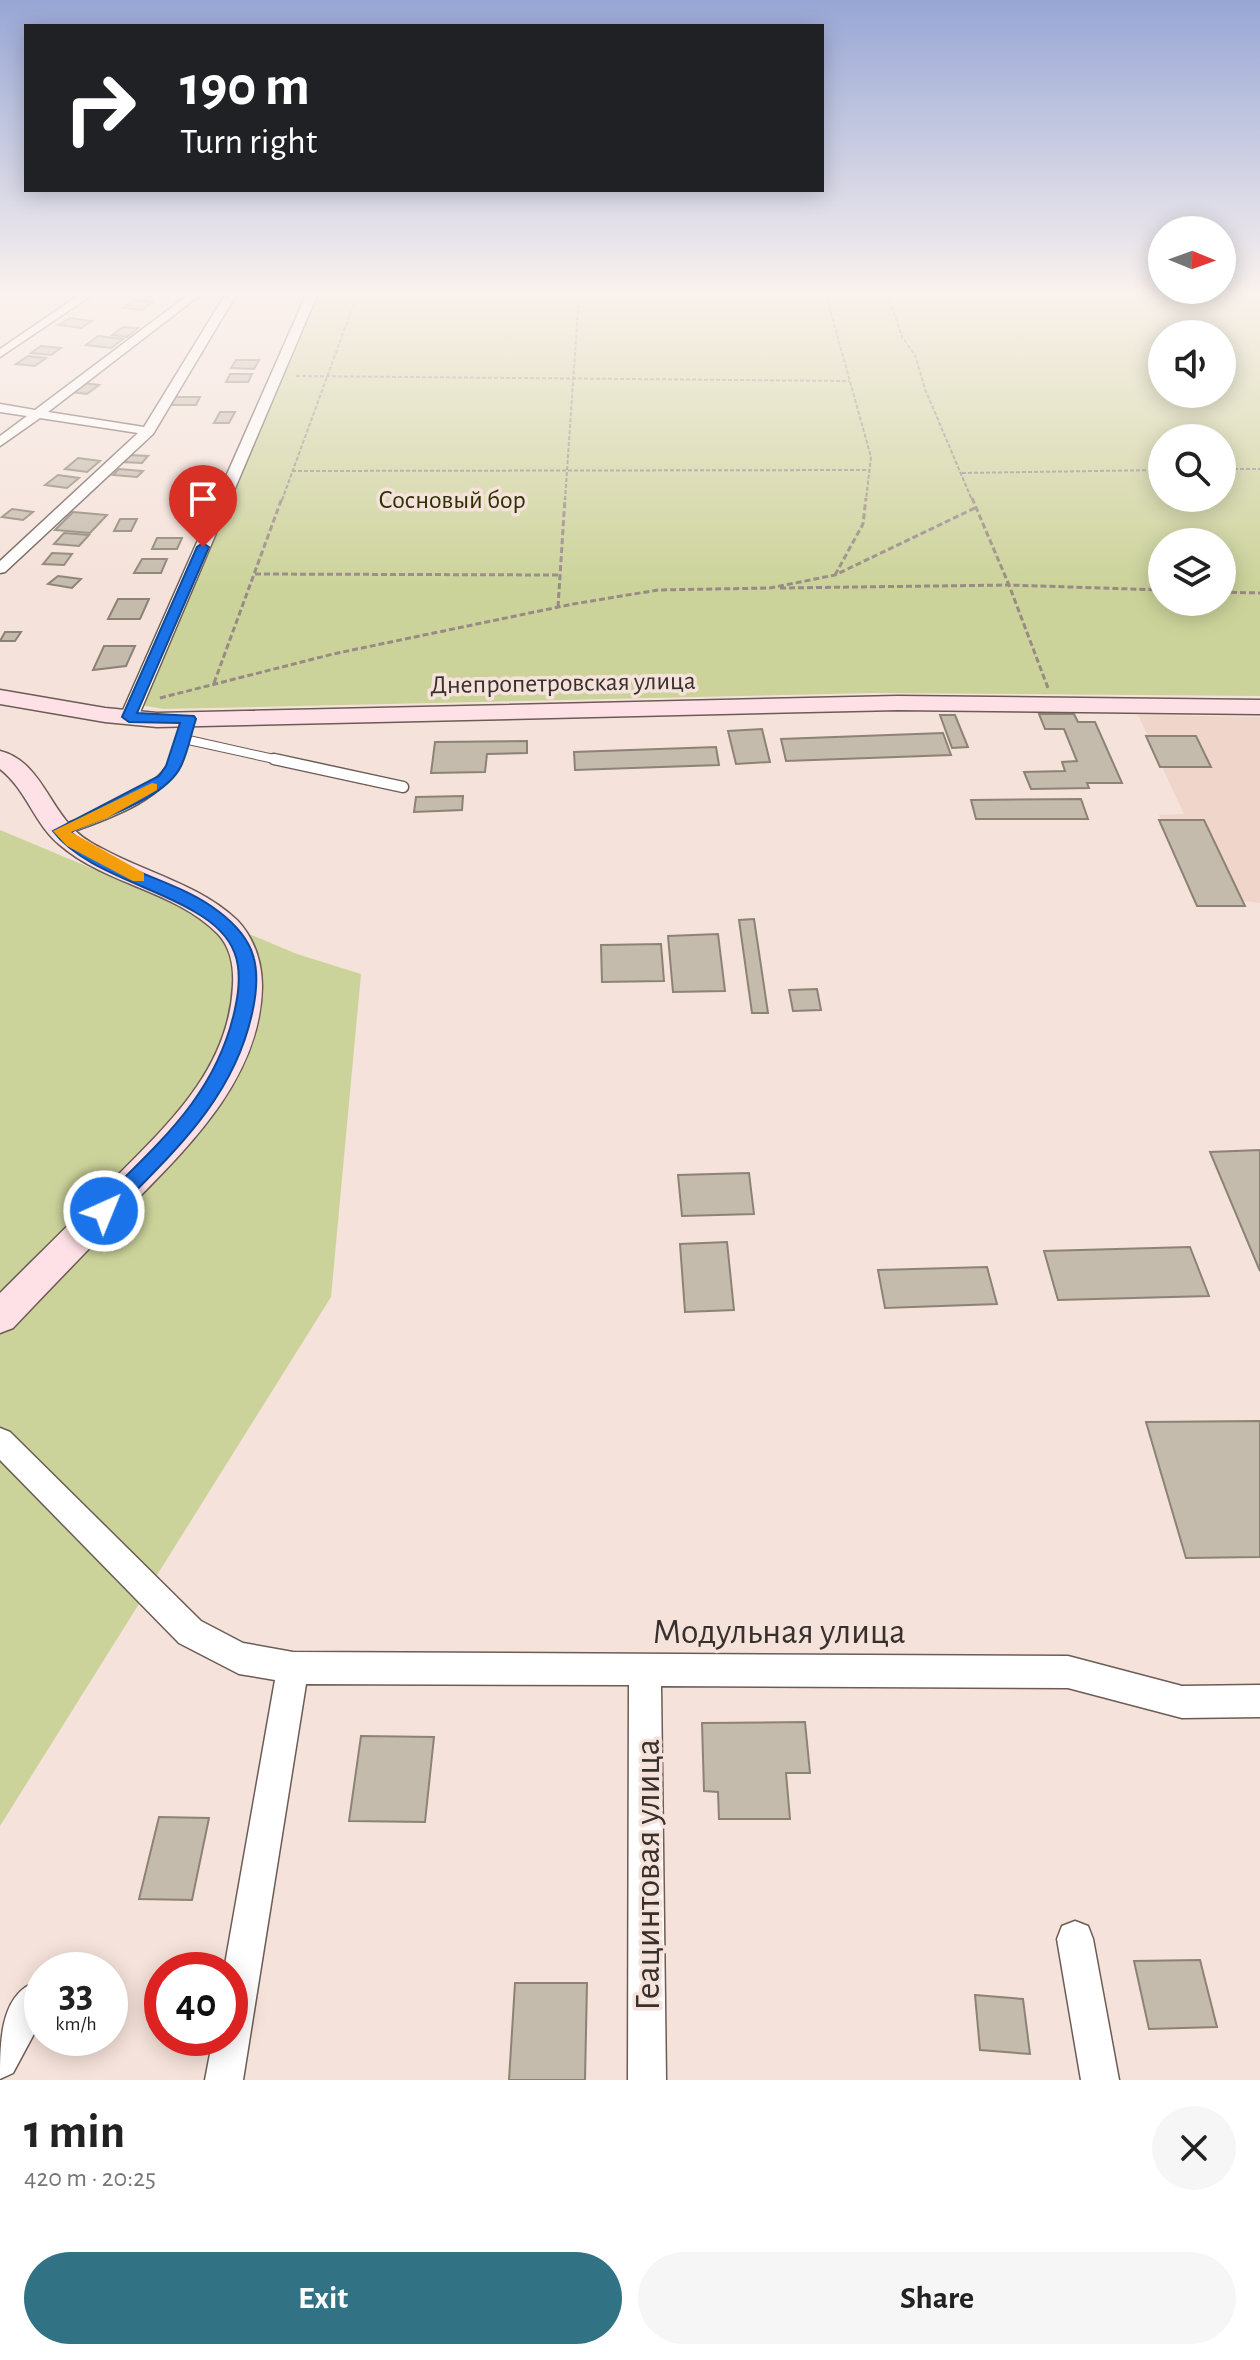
<!DOCTYPE html>
<meta charset="utf-8">
<style>
body{margin:0;font-family:"Alegreya Sans",sans-serif;background:#f6f6f6;color:#222;height:100vh;display:flex;flex-direction:column;font-size:30px;white-space:nowrap}
*{box-sizing:border-box;margin:0}
p{font-size:26px;color:#767676}
.icon{flex:none;width:44px;height:44px;fill:none;stroke:currentColor;stroke-width:2;stroke-linecap:round;stroke-linejoin:round}
.map{position:relative;height:2080px;overflow:hidden}
.drawer{display:flex;flex-direction:column;background:#fff;flex:1}
.drawer>*{flex:none}
.hud{position:absolute;left:24px;top:24px;width:800px;height:168px;border-radius:0px;box-shadow:0 4px 20px #0003;background:#202124;color:#fff;overflow:hidden}
.needle{width:52px;rotate:91deg}
.controls{position:absolute;left:1148px;top:216px;display:grid;gap:16px}
.controls a{display:grid;place-items:center;width:88px;height:88px;border-radius:50%;background:#fff;box-shadow:0 4px 20px #0003;font-size:40px}
.speed{position:absolute;left:24px;top:1952px;display:flex;gap:16px;font-size:40px;font-weight:700;text-align:center}
.speed>*{display:grid;place-content:center;width:104px;height:104px;border-radius:50%;background:#fff;box-shadow:0 4px 20px #0003;line-height:1}
.speed small{font-size:20px;font-weight:400}
.speed .limit{border:12px solid #d22;background:#fff;color:#111}
.pin{position:absolute;display:grid;place-items:center;width:68px;height:68px;color:#fff;margin:-82px -34px;border-radius:50% 50% 50% 0;rotate:-45deg;box-shadow:0 0 8px #0007}
.pin .icon{rotate:45deg}
.me{position:absolute;width:88px;margin:-44px;rotate:44deg;stroke-linejoin:round;filter:drop-shadow(0 0 6px #0008)}
.turn{display:flex;align-items:center;gap:28px;height:168px;padding:0 24px;font-size:36px}
.turn .icon{width:104px;height:104px;stroke-width:2.5}
.turn b{display:block;font-size:56px;line-height:68px}
.round{display:grid;place-items:center;flex:none;width:84px;height:84px;border-radius:42px;background:#f6f6f6}
.summary{display:flex;align-items:center;justify-content:space-between;height:136px;padding:0 24px}
h1{font-size:48px;font-weight:700;line-height:60px}
.cta{display:flex;gap:16px;margin-top:auto;padding:16px 24px}
.cta a{flex:1;height:92px;border-radius:48px;background:#317385;color:#fff;font-size:32px;font-weight:700;line-height:92px;text-align:center}
.cta a+a{background:#f6f6f6;color:#222}
.map>svg:first-child{display:block}
</style>
<div class="map">
<svg width="1260" height="2080" viewBox="0 0 1260 2080">
<rect width="100%" height="100%" fill="#f5e2da"/>
<path fill="#f0d5ca" d="M1138,715L1260,717V903L1195,895L1159,815L1184,814Z"/>
<path fill="#ccd39a" fill-rule="evenodd" d="M316,295H1260V696L873,693L164,709L140,705ZM1162,334H1222V394H1162ZM1162,438H1222V498H1162ZM1162,542H1222V602H1162Z
M0,830L297,954L361,974L331,1297L0,1826Z"/>
<path fill="#c5bbac" stroke="#8c8375" stroke-width="2" d="M134,300L153,302L142,310L123,308Z
M70,318L92,321L81,328L59,325Z
M123,327L138,328L127,337L112,335Z
M98,336L123,339L111,348L86,345Z
M41,346L61,348L51,355L31,353Z
M28,356L46,358L35,366L16,364Z
M236,360H259L254,369L231,368Z
M230,374H252L248,382H226Z
M83,383L99,385L87,394L71,392Z
M176,397H200L196,405H171Z
M220,412H235L229,423H214Z
M130,455L148,456L142,463L123,462Z
M78,458L100,461L87,472L65,469Z
M119,469L143,471L137,477L113,475Z
M58,475L79,478L67,488L45,485Z
M12,509L33,512L23,520L2,517Z
M73,512L107,515L90,533L55,530Z
M120,519H137L131,531H114Z
M64,533L89,535L79,546L54,544Z
M157,538H182L177,549H152Z
M52,553L72,554L64,565L43,564Z
M142,559H167L161,573H134Z
M58,576L81,579L72,588L48,584Z
M118,599H149L140,619H108Z
M5,632H21L15,641H0Z
M104,646H135L126,666L93,670Z
M1039,714H1074L1078,722H1095L1122,783H1087L1089,788L1031,789L1024,772L1065,771L1062,762L1077,761L1064,729H1045Z
M940,715H955L968,747L952,748Z
M762,729L770,762L736,764L728,731Z
M943,733L951,755L786,761L781,739Z
M1146,736H1196L1211,767H1160Z
M527,741V753L487,754L485,772L431,773L435,742Z
M716,747L719,765L575,770L574,752Z
M463,796L462,810L414,812L416,797Z
M1081,799L1088,819H976L971,800Z
M1159,820H1204L1245,906H1197Z
M754,919L768,1013H752L739,920Z
M718,934L725,991L673,992L668,936Z
M661,944L664,981L602,982L601,945Z
M817,989L821,1010L793,1011L789,990Z
M1260,1150V1271L1210,1152Z
M749,1173L754,1214L682,1216L678,1175Z
M727,1242L734,1310L685,1312L680,1244Z
M1190,1247L1209,1296L1058,1300L1044,1251Z
M987,1267L997,1304L885,1308L878,1270Z
M1260,1421V1557L1186,1558L1146,1422Z
M805,1722L810,1773H786L790,1819H719L718,1792L704,1791L702,1723Z
M361,1736L434,1737L425,1822L349,1821Z
M159,1817L209,1818L192,1900L139,1899Z
M1200,1960L1217,2027L1149,2029L1134,1961Z
M515,1983H587L585,2080H509Z
M975,1995L1023,1999L1030,2054L980,2050Z"/>
<g fill="none" stroke-linecap="round" stroke-linejoin="round">
<g stroke="#6c5c55" stroke-width="10">
<path id="lane-far1" d="M184,739L283,761
M176,761L189,719"/>
</g>
<g stroke="#6c5c55" stroke-width="13">
<path id="lane" d="M274,759L403,787
M61,831C101,815 157,800 177,759"/>
</g>
<g stroke="#6c5c55" stroke-width="3">
<path id="street" d="M79,295H92L0,357V349Z
M188,295H200L48,412L144,427L225,295H236L153,434L5,572L0,573V561L138,433L40,418L0,446V436L27,416L0,412V404L35,410Z
M306,295H317L138,717L135,721H123L120,717Z
M0,1428L10,1432L201,1621L243,1643L293,1652L1068,1656L1182,1686L1260,1685V1717L1182,1718L1068,1688L661,1686L666,2080H628L629,1685L306,1684L243,2080H205L213,2038H230V1970H224L275,1680L239,1674L179,1643L0,1460Z
M1075,1921L1088,1926L1093,1939L1119,2080H1081L1057,1939L1062,1926Z
M31,1984L42,1988V2019L13,2073L0,2079C0,2045 0,1999 31,1984Z"/>
</g>
<g stroke="#6c5c55" stroke-width="3">
<path id="secondary" d="M0,690L105,708L157,713L898,696L1260,700V714L898,710L157,727L105,722L0,704Z
M0,751C36,760 47,799 69,824C78,835 90,843 103,849C147,873 200,885 237,920C254,938 262,962 262,987C260,1086 177,1157 114,1223C80,1258 46,1293 13,1328L0,1333V1293C36,1257 72,1222 107,1186C164,1128 229,1072 233,985C234,968 231,948 218,934C175,890 106,885 60,845C34,824 27,790 0,769Z"/>
</g>
<path stroke="#988b85" stroke-width="2" stroke-dasharray="4 2" stroke-linecap="butt" d="M826,295L871,457L866,500
M888,295L902,337L915,355L925,389L972,500
M296,376L849,381
M1222,469H1260
M292,471L870,470
M962,473L1162,470
M282,500L357,295
M565,500L579,295"/>
<path stroke="#988b85" stroke-width="3" stroke-dasharray="6 3" stroke-linecap="butt" d="M972,498L1009,585L1162,590
M255,574L560,575
M835,575L863,524L866,498
M780,588L1009,585L1048,688
M1222,592L1260,593
M558,607L565,498
M214,683L282,498
M160,698L333,654L573,604L658,590L770,588L835,575L977,507"/>
<use href="#lane-far1" stroke="#fff" stroke-width="8"/>
<use href="#lane" stroke="#fff" stroke-width="10"/>
<use href="#street" fill="#fff" fill-rule="evenodd"/>
<use href="#secondary" fill="#fee1e6" fill-rule="evenodd"/>
</g>
<linearGradient id="sky" x2="0" y2="1"><stop stop-color="#98a6d5"/><stop offset="0.5" stop-color="#faf2ee"/><stop offset="1" stop-color="#faf2ee" stop-opacity="0"/></linearGradient>
<rect width="1260" height="587" fill="url(#sky)"/>
<path fill="#1a73e8" stroke="#114b97" stroke-width="2" d="M203,543L209,547L137,713L194,716L196,719C191,734 188,752 181,766C166,798 102,818 71,832C109,869 168,877 211,906C252,934 263,961 253,1009C235,1099 172,1153 111,1216L104,1219L97,1216L94,1211L97,1205C157,1144 216,1097 235,1009C245,964 237,936 195,912C153,886 83,871 53,831L159,776L166,766L180,723L129,722L122,717L197,547Z"/>
<path fill="#f59e0b" d="M152,783L157,784V790L107,818L71,832L144,873V881H133L67,846L53,831Z"/>
<g text-anchor="middle" stroke-width="7" stroke-linejoin="round" paint-order="stroke">
<g font-size="26" fill="#2f3205" stroke="#f5e2da">
<text x="452" y="508">Сосновый бор</text>
</g>
<g font-size="26" fill="#37302d" stroke="#f5e2da">
<text transform="translate(563 682) rotate(-1)" y="9">Днепропетровская улица</text>
</g>
<g font-size="36" fill="#37302d" stroke="#f5e2da">
<text x="779" y="1643">Модульная улица</text>
<text transform="translate(646 1875) rotate(-90)" y="13">Геацинтовая улица</text>
</g>
</g>
</svg>
<div class="controls">
<a><svg class="needle" viewBox="-14 -14 28 28"><path d="M0-13l5 13h-10z" fill="#e53935"/><path d="M0 13l5-13h-10z" fill="#767676"/></svg></a>
<a><svg class="icon" aria-label="sound" viewBox="0 0 24 24"><path d="M4 9h4l5-4v14l-5-4H4zM17 9q2 3 0 6"/></svg></a>
<a><svg class="icon" aria-label="search" viewBox="0 0 24 24"><circle cx="10" cy="10" r="6"/><path d="M15 15l6 6"/></svg></a>
<a><svg class="icon" aria-label="layers" viewBox="0 0 24 24"><path d="M12 4l9 5-9 5-9-5zM3 14l9 5 9-5"/></svg></a>
</div>
<div class="speed"><div>33<small>km/h</small></div><div class="limit">40</div></div>
<div class="pin" style="left:203px;top:547px;background:#d93025"><svg class="icon" aria-label="arrive" viewBox="0 0 24 24"><path d="M6 21V4h12l-3 4 3 4H6"/></svg></div>
<svg class="me" style="left:104px;top:1211px" viewBox="-20 -20 40 40"><circle r="17" fill="#1a73e8" stroke="#fff" stroke-width="3"/><path d="M0-11L8 9 0 5-8 9z" fill="#fff"/></svg>
<div class="hud">
<div class="turn"><svg class="icon" aria-label="right" viewBox="0 0 24 24"><path d="M7 20v-9h11M14 6l5 5-5 5"/></svg><div><b>190 m</b>Turn right</div></div>
</div>
</div>
<section class="drawer">
<div class="summary"><div><h1>1 min</h1><p>420 m · 20:25</p></div><a class="round"><svg class="icon" aria-label="close" viewBox="0 0 24 24"><path d="M6 6l12 12M18 6L6 18"/></svg></a></div>
<div class="cta"><a>Exit</a><a>Share</a></div>
</section>
